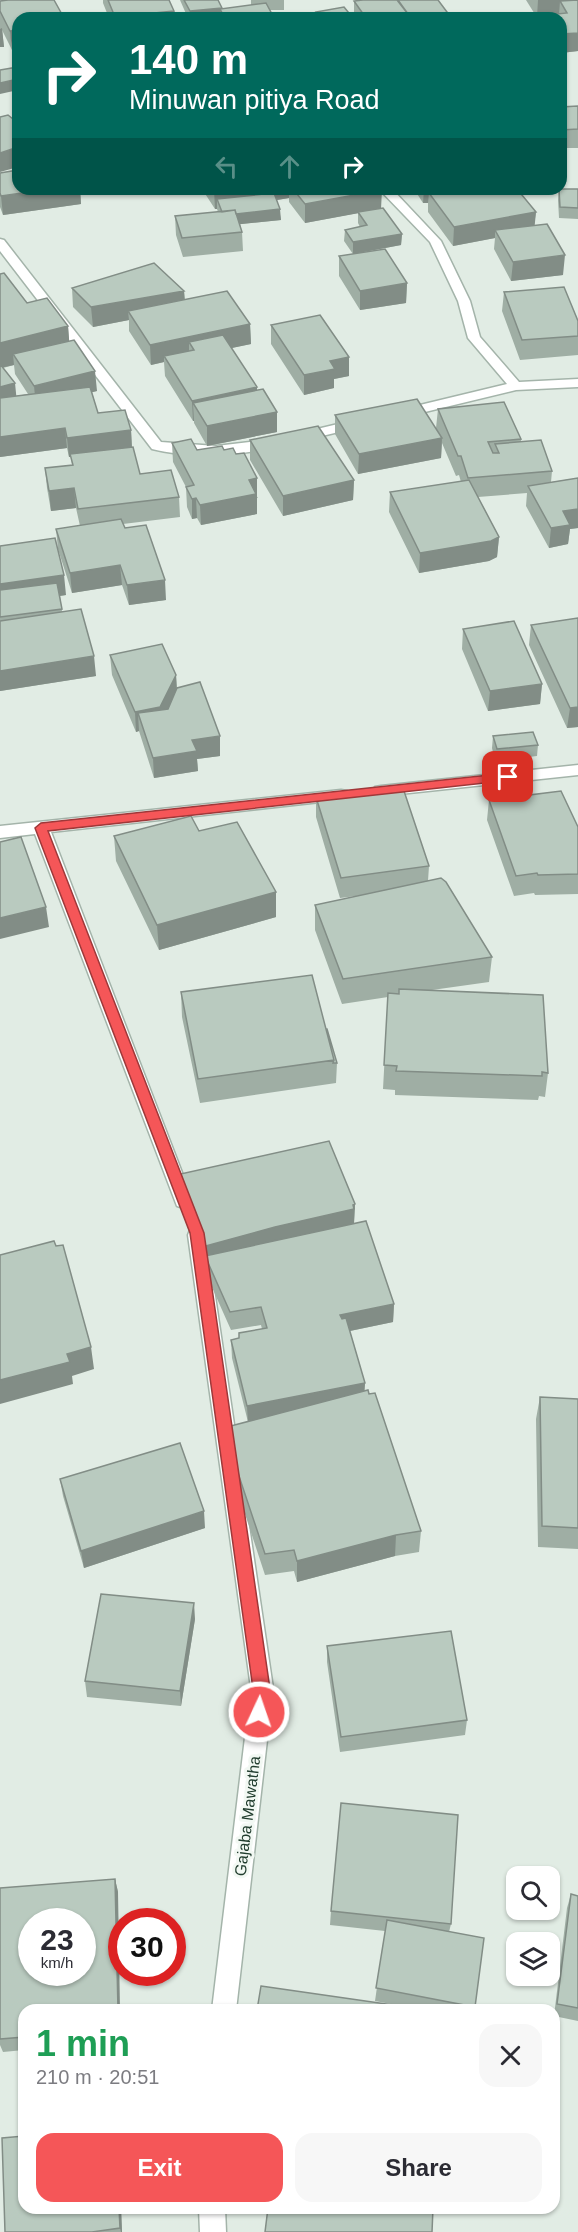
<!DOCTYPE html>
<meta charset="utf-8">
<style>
body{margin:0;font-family:Helvetica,sans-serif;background:#f7f7f7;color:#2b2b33;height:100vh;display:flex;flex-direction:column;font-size:22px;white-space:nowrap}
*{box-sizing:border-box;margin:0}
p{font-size:20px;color:#7c7c81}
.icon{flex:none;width:33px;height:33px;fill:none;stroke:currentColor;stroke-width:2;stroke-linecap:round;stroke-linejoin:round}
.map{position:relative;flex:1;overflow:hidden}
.drawer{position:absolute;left:18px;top:2004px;width:542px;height:210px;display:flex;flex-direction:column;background:#fff;border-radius:18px;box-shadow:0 2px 4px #0004}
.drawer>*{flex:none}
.hud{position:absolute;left:12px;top:12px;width:555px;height:183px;border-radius:18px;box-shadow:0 2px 4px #0004;background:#00695c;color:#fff;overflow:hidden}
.controls{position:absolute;left:506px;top:1866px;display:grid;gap:12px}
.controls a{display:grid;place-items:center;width:54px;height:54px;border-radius:12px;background:#fff;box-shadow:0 2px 4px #0004;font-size:30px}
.speed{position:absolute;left:18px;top:1908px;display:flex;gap:12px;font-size:30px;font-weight:700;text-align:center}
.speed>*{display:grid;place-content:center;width:78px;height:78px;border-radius:50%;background:#fff;box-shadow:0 2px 4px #0004;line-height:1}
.speed small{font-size:15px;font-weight:400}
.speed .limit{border:9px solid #d22;background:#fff;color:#111}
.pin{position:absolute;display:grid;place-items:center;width:51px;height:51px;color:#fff;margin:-26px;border-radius:12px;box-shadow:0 3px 9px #0006}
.me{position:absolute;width:66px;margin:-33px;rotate:3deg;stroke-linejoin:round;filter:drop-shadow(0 0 4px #0008)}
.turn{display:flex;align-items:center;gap:21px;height:126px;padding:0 18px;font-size:27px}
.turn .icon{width:78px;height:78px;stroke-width:2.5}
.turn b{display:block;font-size:42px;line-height:51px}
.lanes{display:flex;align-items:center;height:57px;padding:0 18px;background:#0003;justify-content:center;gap:30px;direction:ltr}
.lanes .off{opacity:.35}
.round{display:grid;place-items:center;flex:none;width:63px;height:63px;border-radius:18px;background:#f7f7f7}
.headline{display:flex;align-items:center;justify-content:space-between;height:102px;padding:0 18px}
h1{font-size:36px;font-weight:800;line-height:45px;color:#1e9e55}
.action{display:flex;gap:12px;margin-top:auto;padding:12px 18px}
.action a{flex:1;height:69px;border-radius:18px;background:#f55658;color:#fff;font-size:24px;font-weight:800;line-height:69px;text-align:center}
.action a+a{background:#f7f7f7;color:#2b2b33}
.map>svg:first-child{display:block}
</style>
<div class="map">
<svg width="578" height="2232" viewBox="0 0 578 2232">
<rect width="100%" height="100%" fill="#e1ece4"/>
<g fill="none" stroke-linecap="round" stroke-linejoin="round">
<g stroke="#a4b4aa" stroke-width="3">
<path id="minor" d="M379,189H392L441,241L470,301L480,337L519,382L578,379V387L516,390L400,418L395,417L393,414L395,411L507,384L468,338L458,301L430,242Z
M0,239L4,240L161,442L216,446L274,439L281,443L279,446C240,456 192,459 152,449L0,251Z
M359,419L366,423L364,426L301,441L294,437L296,434Z
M578,765V775L381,796L375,795L373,791L375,787L381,786Z
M341,790L347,791L349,795L347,799L51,832L193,1201L191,1206L184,1208L177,1206L35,834L0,838V826Z
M197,1227L204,1230L206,1235L273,1688L236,2010H212L251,1688L188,1235L190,1230Z
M199,2208H225L226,2232H200Z"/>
</g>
<use href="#minor" fill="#fff" fill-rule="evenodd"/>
</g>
<path fill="#9faea4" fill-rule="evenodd" d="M8,0L12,50L2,30L4,47H0V1Z
M103,0H169L174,18H109L103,3Z
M180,0H218L222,9L251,5V0H305H284V10H270L273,16V18H176L187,16Z
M526,0H578V51L561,53V18H529V17L536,16Z
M354,1L450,18H354Z
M316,12L353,18H316Z
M578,106V148H561V107Z
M0,173L18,189H80L81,204L3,215L0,207Z
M202,189H381V208L402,234L401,245L353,254L344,241L345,230L360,227L358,223V213L305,223L289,202V198L277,200L281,220L240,224L242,232L243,251L183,257L176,235L175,216L218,212L217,209H215Z
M414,189H517L536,212L534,225L563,275L511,281L494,249L495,238L453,246L428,212V203H423Z
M559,189H578V219L559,218L558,200Z
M339,256L407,283L406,303L360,310L339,276Z
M0,274L27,303L68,326L69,341L97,391L92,392L98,413L131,430L132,447L140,474L179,497L180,517L123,524L166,600L129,605L122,585L72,593L58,549L56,529L80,526L76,508L51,511L47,488L45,468L72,465L71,457H69L67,448L0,457ZM14,365L15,374L28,394L16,396L3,368Z
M72,288L184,291L185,299L250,324L251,344L231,348L257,390L277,412V432L207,446L194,423V421H193L165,376L164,362L151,365L129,331V320L93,327L73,307Z
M504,292L578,321V355L520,360L502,311Z
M271,325L349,357V376L334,379V388L304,395L271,344Z
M438,409L521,439V442L552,471L551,482L578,478V528L570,529L568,544L549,548L526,506L527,493L478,497L499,537L497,557L489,561L419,573L389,512L390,492L461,482L459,475L456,476L442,443L441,458L358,474L335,434V415L436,428Z
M250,440L354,480L353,500L283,516L250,460Z
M172,443L197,450H224L258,498H256L257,514L201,525L197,518L192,519L187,507L186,487L173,462Z
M0,546L66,595L60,596L62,611L96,676L0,691Z
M578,618V727L567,728L529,645L531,625Z
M463,629L542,684L540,704L488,711L462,649Z
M110,655L176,675L177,688L220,756L197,759L198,771L154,778L139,731L136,732L112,675Z
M493,736L538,745L537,756L495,761L492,748Z
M316,797L429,866L428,881L492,957L489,982L432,990L548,1073L545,1097L539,1096L538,1100L395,1095V1090L383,1089L388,997L342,1004L315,930V905L364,895L340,898L316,817Z
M489,800L578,827V894L535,895L534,893L514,896L487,820Z
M199,831L276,917L159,950L116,861L114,836Z
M181,992L326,1029L337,1063L336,1083L200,1103L182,1017Z
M176,1175L355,1204L354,1223L353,1224L394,1304L393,1322L350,1331L365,1383L364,1391L421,1531L419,1552L395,1556L297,1582L294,1571L265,1575L224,1450L223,1428L248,1422L232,1358L231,1340L239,1338L262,1329L261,1325L231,1330L206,1274V1265L203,1266L177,1194Z
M540,1397L578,1399V1549L538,1547L536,1419Z
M60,1479L205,1528L84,1568L63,1496Z
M195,1619L181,1706L87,1697L85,1681Z
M327,1646L467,1720L465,1735L340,1752L327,1662Z
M115,1879L118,1892L24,2010V2050L3,2052L0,2045V1921Z
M571,1894L578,1896V2021L554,2016L567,1908Z
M331,1911L451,1924L449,1932L484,1938L474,2010H257L407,2007L375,2001L385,1931L330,1925Z
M24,2208H121L122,2232H5Z"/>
<path fill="#828d86" d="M538,0H578L567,13L560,1L559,15L537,17Z
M222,8V13L220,9V18H190V11Z
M174,11V18H115V17Z
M273,16V18H256Z
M2,28L4,47H0V29Z
M18,30V49L12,50L10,31Z
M578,33V51L561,53V34Z
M18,79V90L0,94V83Z
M18,147V167L0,172V153Z
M50,189H80L81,204L3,215L1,196Z
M221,189H262V202L217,199V209H215L214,190Z
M264,189H289V198L265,202Z
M424,189H493L429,193L428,203H423Z
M382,190L381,209L305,223V204Z
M280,209L281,220L223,226V215Z
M536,212L534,232L495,230V238L453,246L454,227Z
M402,234L401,245L353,254V242Z
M565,255L563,275L511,281L513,262Z
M407,283L406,303L360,310V291Z
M184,291L185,311H128L129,320L93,327L91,307Z
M250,324L251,344L194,356V350L189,342V357L164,356V362L151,365L150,345Z
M68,326L70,351L13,354L14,365L0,368V343Z
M349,357V376L334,379V388L304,395V375L330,361Z
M95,371L97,391L36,406L34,386Z
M15,383L17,403L0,408V387Z
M257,387V407L193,403L194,421H193L192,401Z
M277,412V432L207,446V426Z
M65,428L67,448L0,457V437Z
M131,430L132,450L70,454L71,457H69L67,438Z
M442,438L441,458L358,474L359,454Z
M257,478V514L201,525L200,505L249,480Z
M354,480L353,500L283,516V496Z
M74,488L76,508L51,511L49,491Z
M196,498L197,518L192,519V499Z
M578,509V528L570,529L568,544L549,548L551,528L563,511Z
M499,537L497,557L489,561L419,573L420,553Z
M120,565L122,585L72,593L70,573Z
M64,575L66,595L0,604V584Z
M165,580L166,600L129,605L127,585Z
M94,656L96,676L0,691V671Z
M176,675L177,695L161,727L138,713L139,731L136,732L135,712Z
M542,684L540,704L488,711L490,691Z
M578,707V727L567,728L570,708Z
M220,736V756L197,759L198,771L154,778L153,758L192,740Z
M276,892V917L159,950L157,925Z
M46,907L49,927L0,939V918Z
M355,1204L354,1223H353V1227L205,1256L206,1265L203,1266L202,1247Z
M394,1304L393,1322L340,1333V1315Z
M91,1347L94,1369L72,1376L73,1384L0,1404V1380L67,1354Z
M365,1383L364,1401L248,1423L247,1406Z
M204,1511L205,1528L84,1568L81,1551Z
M396,1535L395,1556L297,1582V1561Z
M194,1603L195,1619L181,1706L180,1691Z
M115,1879L118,1892L120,2010H118Z
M119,2208H121L122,2232H121L120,2228Z"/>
<path fill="#b9cabf" stroke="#828d86" stroke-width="1.5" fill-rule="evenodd" d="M8,0H54L64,18H18V30L10,31L0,11V1Z
M108,0H169L174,11L115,17Z
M184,0H218L222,8L190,11Z
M363,0H397L411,18H366L354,1Z
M398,0H438L450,16L436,18H411Z
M578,0V33L561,34V18H530L529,17L567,13L560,1Z
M266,3L273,16L256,18H225L220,9Z
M344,7L353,18H321L316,12Z
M220,12L224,18L176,17Z
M18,67V79L0,83V70Z
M578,106V129L561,130V107Z
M8,115L18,123V147L0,153V117Z
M18,170V189H50L1,196L0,193V173Z
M293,189H381L382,190L305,204Z
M450,189H517L536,212L454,227L429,193Z
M559,189H578V208L560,207Z
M274,193L280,209L236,214L235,210L222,212L217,199Z
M383,208L402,234L353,242L345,230L367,225L358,212Z
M235,210L242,232L182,238L175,216Z
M547,224L565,255L513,262L495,230Z
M385,249L407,283L360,291L339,256Z
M154,263L184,291L91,307L72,288Z
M4,273L27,303L47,298L68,326L0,343V274Z
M564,287L578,321V336L522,340L504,292Z
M227,291L250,324L150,345L128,311Z
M320,315L349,357L330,361L335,369L304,375L271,325Z
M223,335L257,387L192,401L164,356L194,350L189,342Z
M74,340L95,371L34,386L13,354Z
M0,364L15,383L0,387Z
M90,387L98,413L125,410L131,430L67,438L65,428L0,437V398Z
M263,389L277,412L207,426L193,403Z
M417,399L442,438L359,454L335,415Z
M504,402L521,439L488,442L493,453H499L495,444L541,440L552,471L468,478L461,456H458L438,409Z
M318,426L354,480L283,496L250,440Z
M191,439L197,450L222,446L224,450L233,448L236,454L244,453L257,478L249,480L256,494L200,505L196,498L192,499L186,487L194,485L172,443Z
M133,447L140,474L171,470L179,497L78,509L74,488L49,491L45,468L73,465L70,454Z
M578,478V509L563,511L570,525L551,528L528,486Z
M469,480L499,537L491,541L420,553L390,492Z
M121,519L125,528L146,525L165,580L127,585L120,565L70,573L56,529Z
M55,538L64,575L0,584V546Z
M57,583L62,609L0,617V590Z
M81,609L94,656L0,671V621Z
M578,618V707L570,708L531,625Z
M514,621L542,684L490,691L463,629Z
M162,644L176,675L160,707L135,712L110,655Z
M200,682L220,736L192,740L197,751L153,758L138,713L168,709L177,688Z
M533,732L538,745L497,749L493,736Z
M402,785L429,866L341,878L316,797Z
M561,791L578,827V874L538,875L537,873L516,876L489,800Z
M191,816L199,831L237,822L276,892L157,925L114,836Z
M21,837L46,907L0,918V842Z
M441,878L446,882L492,957L343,979L315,905Z
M312,975L334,1060L198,1079L181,992Z
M399,989L543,995L548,1073L542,1072V1076L396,1071L397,1066L384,1065L388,993L399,994Z
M326,1029H327L337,1063H333L334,1060Z
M329,1141L355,1204L353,1205L354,1209L275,1227L202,1247L176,1175Z
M366,1221L394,1304L340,1315L342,1319L346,1318L365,1383L247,1406L231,1340L239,1338V1333L267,1328L261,1307L230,1312L205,1256Z
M54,1241L56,1246L63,1245L91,1347L67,1354L70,1362L0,1380V1255Z
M368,1390L369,1394L375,1393L421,1531L396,1535L297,1561L294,1550L265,1554L223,1428Z
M540,1397L578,1399V1528L542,1526Z
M180,1443L204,1511L81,1551L60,1479Z
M101,1594L194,1603L180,1691L85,1681Z
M451,1631L467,1720L341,1737L327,1646Z
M341,1803L458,1815L451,1924L331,1911Z
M115,1879L118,2010H24V2037L0,2039V1888ZM32,1922H82V1972H32Z
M571,1894L578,1896V2008L557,2004Z
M387,1920L484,1938L475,2007L376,1988Z
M261,1986L428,2010H257Z
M24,2136V2208H119L120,2228L92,2232H5L2,2138Z
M268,2208H433L432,2232H265Z"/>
<path fill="#f55658" stroke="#9f3839" stroke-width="1.5" d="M508,773L514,777L512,780L48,831L204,1233L270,1689L265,1717L259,1719L253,1717L251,1712L253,1689L190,1233L35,828L41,823Z"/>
<g text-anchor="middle" stroke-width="6" stroke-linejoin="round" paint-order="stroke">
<g font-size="16" fill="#213d2e" stroke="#f2f8f3">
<text transform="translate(247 1816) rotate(-83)" y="6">Gajaba Mawatha</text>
</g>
</g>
</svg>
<div class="controls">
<a><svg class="icon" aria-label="search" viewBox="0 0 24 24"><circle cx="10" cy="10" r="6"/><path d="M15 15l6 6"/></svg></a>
<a><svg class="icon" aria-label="layers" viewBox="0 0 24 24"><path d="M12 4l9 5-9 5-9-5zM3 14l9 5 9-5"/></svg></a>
</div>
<div class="speed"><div>23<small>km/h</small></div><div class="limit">30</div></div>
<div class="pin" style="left:508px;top:777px;background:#d93025"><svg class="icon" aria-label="arrive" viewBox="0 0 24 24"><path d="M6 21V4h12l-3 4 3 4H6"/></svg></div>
<svg class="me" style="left:259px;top:1712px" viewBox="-20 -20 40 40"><circle r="17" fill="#f55658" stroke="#fff" stroke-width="3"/><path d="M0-11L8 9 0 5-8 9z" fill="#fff"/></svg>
<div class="hud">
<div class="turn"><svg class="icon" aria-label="right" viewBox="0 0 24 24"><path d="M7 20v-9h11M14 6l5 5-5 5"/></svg><div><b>140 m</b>Minuwan pitiya Road</div></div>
<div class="lanes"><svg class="icon off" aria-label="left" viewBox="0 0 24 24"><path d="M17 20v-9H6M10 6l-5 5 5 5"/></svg><svg class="icon off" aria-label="ahead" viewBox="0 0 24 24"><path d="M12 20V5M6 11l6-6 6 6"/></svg><svg class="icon" aria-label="right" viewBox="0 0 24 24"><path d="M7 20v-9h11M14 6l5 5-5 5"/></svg></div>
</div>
<section class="drawer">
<div class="headline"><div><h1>1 min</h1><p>210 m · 20:51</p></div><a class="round"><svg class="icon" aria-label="close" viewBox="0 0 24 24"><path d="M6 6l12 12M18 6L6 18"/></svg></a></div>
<div class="action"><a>Exit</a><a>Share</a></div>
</section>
</div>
